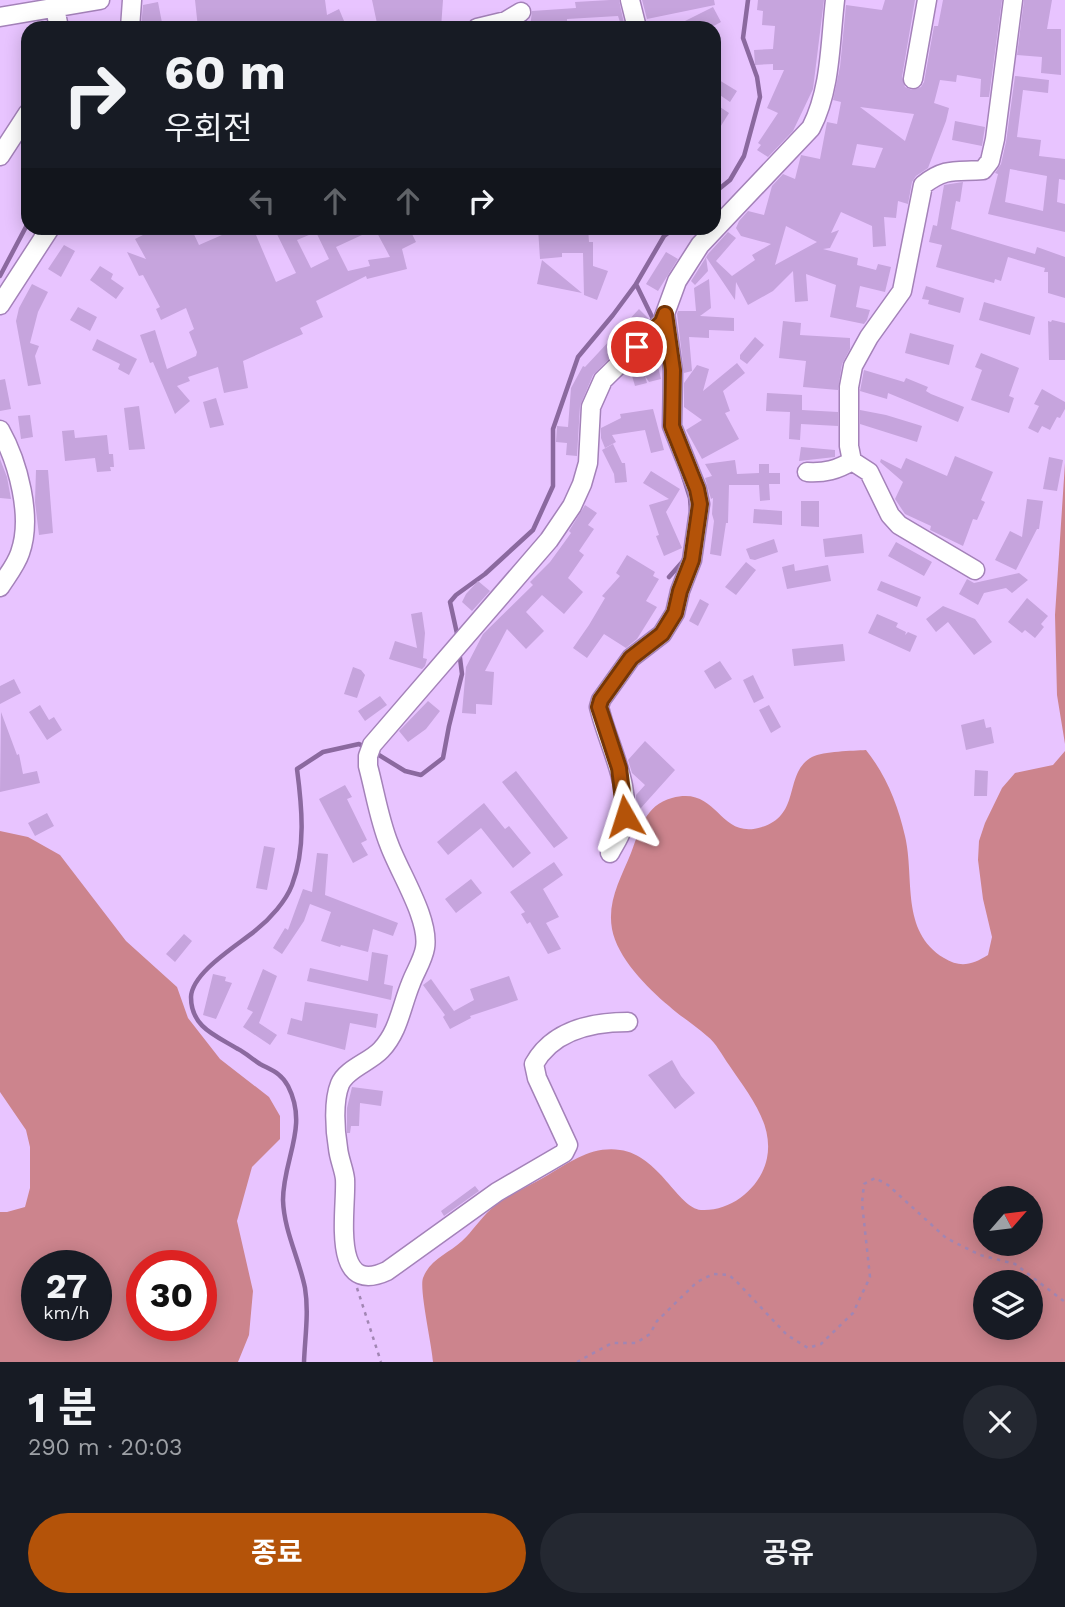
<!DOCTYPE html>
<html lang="ko">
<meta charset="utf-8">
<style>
body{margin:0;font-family:"Work Sans","Noto Sans KR",sans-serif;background:#242831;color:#f1f3f6;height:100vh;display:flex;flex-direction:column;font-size:26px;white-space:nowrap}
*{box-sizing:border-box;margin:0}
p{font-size:23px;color:#9ea1a6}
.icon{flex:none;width:38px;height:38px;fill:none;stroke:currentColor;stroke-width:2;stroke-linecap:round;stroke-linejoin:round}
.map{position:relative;height:1362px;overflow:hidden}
.side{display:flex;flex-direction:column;background:#171b24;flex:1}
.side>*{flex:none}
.banner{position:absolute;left:21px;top:21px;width:700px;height:214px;border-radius:21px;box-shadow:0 4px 18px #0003;background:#171b24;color:#f1f3f6;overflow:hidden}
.needle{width:46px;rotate:62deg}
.tools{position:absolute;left:973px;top:1186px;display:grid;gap:14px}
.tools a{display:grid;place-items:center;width:70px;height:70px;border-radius:50%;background:#171b24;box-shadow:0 4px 18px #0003;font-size:35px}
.speed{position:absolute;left:21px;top:1250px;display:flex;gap:14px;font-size:35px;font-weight:700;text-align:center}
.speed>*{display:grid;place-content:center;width:91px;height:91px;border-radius:50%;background:#171b24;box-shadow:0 4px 18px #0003;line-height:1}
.speed small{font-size:18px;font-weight:400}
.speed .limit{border:10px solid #d22;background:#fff;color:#111}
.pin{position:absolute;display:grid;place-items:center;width:60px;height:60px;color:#fff;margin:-30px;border:4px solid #fff;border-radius:50%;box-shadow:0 2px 7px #0007}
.me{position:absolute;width:77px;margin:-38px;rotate:354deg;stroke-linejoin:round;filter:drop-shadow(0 0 5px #0008)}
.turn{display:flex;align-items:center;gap:24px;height:147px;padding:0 28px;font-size:32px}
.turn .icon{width:91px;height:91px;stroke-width:2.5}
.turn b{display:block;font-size:49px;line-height:60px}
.lanes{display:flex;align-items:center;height:66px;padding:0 28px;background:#0003;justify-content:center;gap:35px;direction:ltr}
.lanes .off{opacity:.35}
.round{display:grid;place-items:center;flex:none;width:74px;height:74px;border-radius:37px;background:#242831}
.summary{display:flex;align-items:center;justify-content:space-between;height:119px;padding:0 28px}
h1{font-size:42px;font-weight:700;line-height:52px}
.primary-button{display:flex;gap:14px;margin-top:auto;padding:14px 28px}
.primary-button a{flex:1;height:80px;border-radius:42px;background:#b45309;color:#fff;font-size:28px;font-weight:700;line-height:80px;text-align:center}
.primary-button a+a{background:#242831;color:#f1f3f6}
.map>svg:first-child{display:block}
</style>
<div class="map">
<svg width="1065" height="1362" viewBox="0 0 1065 1362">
<rect width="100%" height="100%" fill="#e8c4ff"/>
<path fill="#cc848d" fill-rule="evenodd" d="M1065,463V744L1057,695L1055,615Z
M866,750C886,775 898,805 905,836C915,879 900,931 944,958C960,968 972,965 988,955L992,937L983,899L978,860L979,841L985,823L1002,788L1015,773L1053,765L1065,751V1362H433C432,1346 419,1289 423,1278C430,1259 448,1254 462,1241C472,1232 480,1219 490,1210C507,1195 528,1187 548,1175C570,1162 592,1146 620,1150C659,1155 678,1208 701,1210C731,1212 761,1188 767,1158C774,1123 747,1092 729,1065C722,1055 716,1043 707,1036C695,1025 681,1017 669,1006C647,988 617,957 612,929C607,901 621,878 631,853C640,830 645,805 672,798C719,785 718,841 762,827C802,815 783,773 812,757C824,751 852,751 866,750ZM985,1199H1031V1244H985ZM985,1283H1031V1328H985Z
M0,831L28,837L60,855L126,941L177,987L188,1018L220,1059L269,1097L280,1116V1139L252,1167L237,1221L253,1291L249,1335L238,1362H0V1212H7L25,1207L30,1188V1147L26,1130L0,1092ZM96,1265V1325H37V1265ZM142,1265H201V1325H142Z"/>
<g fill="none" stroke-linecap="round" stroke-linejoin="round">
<path stroke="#8b699f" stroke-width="4.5" d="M714,193L730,180L744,156L760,97L757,77L743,38L748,0
M0,276L28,223
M636,284L654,321
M665,392V369
M683,476L690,498L691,511
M669,577L684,560
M458,638L450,602L456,595L485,574L533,530L553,486V429L578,357L613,315L636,284L664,236L675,228
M374,752L405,771L421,775L443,758L449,726L462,674L459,650
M304,1362C305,1337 309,1312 305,1288C299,1258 284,1231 283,1200C283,1159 309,1127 288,1086C281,1073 273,1071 260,1064C252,1059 246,1053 238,1049C217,1036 191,1028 191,997C192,972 238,945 256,930C270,919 286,901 292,885C306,848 302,807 297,769L323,752L359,744L367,748"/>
</g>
<path fill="#c6a4dd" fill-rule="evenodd" d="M195,0H325L327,15L339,9L347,28H314L312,23L289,25L290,28H198Z
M372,0H443L441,28H378Z
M610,0H619L625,28H622L618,16L567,19V26L530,28L532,11L576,8L575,2Z
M642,0H714L715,5L647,19Z
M758,0H824L813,89L793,131L768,157L757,150L761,145L758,143L778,113L767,108L784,70H773V64L755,65L754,50L773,49L775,26L762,25L763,11L757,10Z
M885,0H915L902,77L905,87L912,90L921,87L924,82L934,26H938L943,0H1002L989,97H980L981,79L957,75L956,82L940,80L934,103L949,108L946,121L928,168L916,176L912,182L908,204L898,201L896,218L884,217L886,246L873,247L872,226L841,212L831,233L839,230L830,248L823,249L858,258L857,265L876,270L878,264L891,267L885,292L860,286L856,307L870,310L867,320L864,324L830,317L836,285L806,274L808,301L795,302L793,271L773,291L748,305L736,282L735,300L706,257L708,271L695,285L691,281L708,254L728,232L736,238L716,261L732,276L755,260L752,255L771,244L741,236L736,228L739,221L748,211L764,215L772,186L783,174L795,179L801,155L820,159L827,122L837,124L841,102L833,100L840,67L846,5L882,10ZM860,107L914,114L905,141ZM857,144L883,148L875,168L852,165ZM786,226L817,242L775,265L780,247Z
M1024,0H1052L1047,29H1061V75L1041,73L1042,57L1017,55Z
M158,2L163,28H141L143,5Z
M713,7L721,22L710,28H671Z
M1015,76L1049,80L1048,93L1023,90L1017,137L1041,140L1039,156L1065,159V180L1059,179L1057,202L1065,204V232L988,214L998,174L995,173L1001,164L1006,142ZM1010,169L1047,176L1043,211L1005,202Z
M714,77L737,91L730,102L714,91Z
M714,103L729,113L714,137Z
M955,121L985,127L982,146L952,140Z
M963,182L960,202L956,201L951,229L1035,254L1037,247L1065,257V298L1048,293V272H1044L1045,268L1008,257L1001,281L995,279L994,283L936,267L942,245L929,242L933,225L937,226L944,185Z
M157,228H191L199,245L238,228H253L276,282L296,273L274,228H409L416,242L402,249L407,269L367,279L366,276L316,301L323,317L300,328L303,334L243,361L248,388L224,393L218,367L188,377L190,381L177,386L190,401L175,414L153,362L150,363L140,335L155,330L167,369L196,356L197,352L189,332L194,329L186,308L161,320L156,309L160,307L143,275L139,276L127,252L146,259L135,239ZM375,229L390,257L368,260L370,266L348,271L336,247ZM316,232L329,259L311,268L297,240Z
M538,228H588L589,242H593V266L608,271L597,300L584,295L583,253H562V257L540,259Z
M64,245L75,251L61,277L48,269Z
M666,252L678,259L658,291L646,284Z
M542,260L582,293L537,284Z
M100,266L113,274L111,279L124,288L116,299L90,280Z
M709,279L711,308L700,316L734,318V331L709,330V338L689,337L692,371L684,373L677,314L678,311H696L694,288Z
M32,284L48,292L38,312L30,343L39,346L35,356L41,384L28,386L16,321L19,308Z
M926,286L964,298L960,313L928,304L929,300L922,299Z
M984,302L1035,317L1030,335L979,320Z
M78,307L97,317L90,331L70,320Z
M639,309L649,319L593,375L580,406L577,456L566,455L567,443L556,442L557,426L568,427L571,388L583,366L585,367Z
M1052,320L1065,323V360H1049L1048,321L1051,322Z
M783,321L801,323L800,335L850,338V349L842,364L838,390L803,387L806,361L779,358Z
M910,333L954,345L949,365L905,353Z
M755,337L764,345L747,364L740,359V355Z
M97,339L137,359L129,375L118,369L120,364L92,350Z
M981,353L1019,368L1009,396L1014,398L1009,413L971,400L982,370L975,367Z
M657,362L661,379L649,382L645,376L647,383L635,386L630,369L642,364L643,366Z
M737,363L745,373L723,391L730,411L725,413L739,439L702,459L686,430L702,420L684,407V383L697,365L709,369L703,391Z
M864,370L904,382L906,378L928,387L926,391L931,394L964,407L958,422L888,393L887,399L860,391Z
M5,379L11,409L0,411V380Z
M1042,389L1065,402V409L1060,418L1057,417L1050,430L1042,426L1038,433L1028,428L1039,406L1034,404Z
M767,393L802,395V410L838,412V426L801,424L800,440L789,439L790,412L766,411Z
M216,398L224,425L210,428L203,402Z
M139,406L145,449L129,450L124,408Z
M653,409L664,450L651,453L645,430L612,435L616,442L605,448L601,438V428L621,418L620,414Z
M860,410L886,415L922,426L917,442L860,424Z
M30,415L33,437L21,439L18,416Z
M74,430L75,438L107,435L109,454H113L114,467H110L111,471L97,472L95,458L65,461L62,431Z
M613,444L622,463H625L627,482L615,483L614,474L602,450Z
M801,447L835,450V457L799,461Z
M955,456L993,472L981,500L985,502L977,520L973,519L963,546L930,530L931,526L905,514L895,499L903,482L880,462L881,459L901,469L906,458L947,476Z
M1049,457L1063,460L1057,491L1043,489Z
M0,459L7,477L11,499L0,498Z
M735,460L737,474L759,473V464H769V473H780V484H769L770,500L760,501L759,485H729L728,523H726L721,556L710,554L714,521L712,514L713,498L711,499L705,478L712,476L705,464Z
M36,470H48L53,533L39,535L35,502Z
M651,471L680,489L666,512L682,548L664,556L656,536L659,535L649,505L669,499L643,483Z
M1027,499L1043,501L1039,529H1037L1016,570L995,560L1010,531L1022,537Z
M801,501H819V527L801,526Z
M585,505L597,513L588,525L594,529L579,551L584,555L568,578L583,592L564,614L542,595L526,612L544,631L526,649L507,629L485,671L494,672L492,705L476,704V714L462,713L466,667L483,634L533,585L530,582L550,562L571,533L569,531Z
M754,509L782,511V525L753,523Z
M862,534L864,553L825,557L823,539Z
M774,539L778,552L755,560L750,559L746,549Z
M896,542L932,562L924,576L888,556Z
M627,555L655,572L653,576L659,579L646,601L657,607L637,639L626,648L604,634L587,658L573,648L589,625L605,598L602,596L620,576L616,573Z
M746,562L756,570L736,595L725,587Z
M794,564L795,571L828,565L831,581L787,589L782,567Z
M1019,573L1028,580L1012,593L1006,588L984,593L978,605L959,594L967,579L974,583Z
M478,581L490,591L472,611L462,602L466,594Z
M881,581L921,597L917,607L877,590Z
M1027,598L1048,616L1041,624L1044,627L1035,638L1025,630L1022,633L1008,622Z
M700,599L709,604L698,626L689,621Z
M943,606L975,619L992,642L974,655L948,622L936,632L926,619Z
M422,612L425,633L423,658L427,659L425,666L422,669L389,659L395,641L417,648L411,614Z
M877,614L898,623L896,627L906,632L905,635L908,632L917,636L910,652L868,633Z
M843,644L845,661L794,666L792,649Z
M720,661L732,679L715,689L704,671Z
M353,667L361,670L365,675L357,698L344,694Z
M753,675L764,698L754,703L743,680Z
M14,679L21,693L0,704V686Z
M380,696L387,705L365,721L358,711Z
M428,701L440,711L426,729L408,742L399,731Z
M40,705L49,720L54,717L62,730L47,740L29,712Z
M769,705L781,727L771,733L759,710Z
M1,712L17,755L19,754L23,774L37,771L40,783L0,792Z
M984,719L986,728L991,727L994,743L966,750L961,725Z
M645,741L675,770L640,809L636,805V795L645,785L632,773L628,760Z
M975,770L988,771L987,796H974Z
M516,771L568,838L554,848L502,782Z
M345,785L352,797L347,799L367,840L361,843L368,855L353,863L319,799Z
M484,803L505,829L509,826L531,853L513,868L481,828L448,855L437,842Z
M47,813L54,826L35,836L28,823Z
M264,846L275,848L267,890L256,888Z
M317,853L328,854L325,895L398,923L393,936L373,929L368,952L341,945L340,947L321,941L331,912L310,904L304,921L282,954L273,948L285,928L288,930L303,889L312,892Z
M554,862L563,875L543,889L559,917L546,923L561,949L548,954L530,922L527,924L521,914L525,912L510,892Z
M471,879L482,893L456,913L445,899Z
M184,934L192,941L175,962L166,954Z
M372,952L388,955L384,984L393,986L391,1000L307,981L310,968L368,981Z
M263,969L277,976L259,1023L277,1035L270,1045L243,1027L253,1012L247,1009Z
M213,974L226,977L225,981L232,983L216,1019L203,1015Z
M509,976L518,1000L470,1016L471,1018L450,1029L443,1017L445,1015L423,985L431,979L454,1011L474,1000L470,989Z
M305,1002L378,1014L376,1028L350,1023L345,1050L287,1034L291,1018L302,1021Z
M672,1060L681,1076L695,1093L675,1109L648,1075Z
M352,1087L383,1091L381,1106L360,1103L359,1126H351L350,1133H347V1108Z
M475,1186L479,1191L444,1216L441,1211Z"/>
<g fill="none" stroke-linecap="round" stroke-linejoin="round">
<g stroke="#a482b9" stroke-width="21">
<path id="minor" d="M630,0L637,28
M55,8L59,28
M0,17L100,0
M130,28L132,0
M477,28L506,21L521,12
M913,79L927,0
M0,156L28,113
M0,305L50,228
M0,430C18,462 33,517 20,553C16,565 7,576 0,587
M807,472C825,473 837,470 852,461
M975,570L899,525L890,515L869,472L852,461L849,446V387L853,366L869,337L902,291L923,185C946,167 956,172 983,170L990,161L995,139L1013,0
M610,853C614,845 620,837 622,829C634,788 608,746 599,707L601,700L631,658L662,634L675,613L680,591L692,560L700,504L697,489L672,426L673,370L665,314
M628,1022C592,1022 553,1030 534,1064L537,1078L568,1145L564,1153L497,1192L387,1271C329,1298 347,1208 345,1179C344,1169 339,1159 338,1148C335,1130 333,1101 340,1084C346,1069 370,1062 381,1050C399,1031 401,1007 411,983C415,972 423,960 425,948C430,919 399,872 389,844C379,819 375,792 368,766V756L372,745L549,540L572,506L582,484L588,463L591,407L603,380L662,322L677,281L700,245L811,128C831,89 830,43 835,0"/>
</g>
<path stroke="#a186b3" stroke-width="2.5" stroke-dasharray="3.5 5" stroke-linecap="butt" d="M357,1288L381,1362
M577,1362L612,1343H636L650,1334L657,1321L697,1282L713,1274L729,1275L737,1282L787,1335L808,1348L821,1344L853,1313L870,1277L862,1203L864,1184L875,1178L888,1185L946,1238L980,1255L1015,1264L1065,1302"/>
<use href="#minor" stroke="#fff" stroke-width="18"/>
</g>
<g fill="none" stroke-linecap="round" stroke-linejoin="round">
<g stroke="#753606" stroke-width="18">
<path id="route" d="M625,816L619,768L599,707L601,700L631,658L662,634L675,613L680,591L692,560L700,504L697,489L672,426L673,370L665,314L662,322L637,347"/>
</g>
<use href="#route" stroke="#b45309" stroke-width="12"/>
</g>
</svg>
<div class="tools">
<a><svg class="needle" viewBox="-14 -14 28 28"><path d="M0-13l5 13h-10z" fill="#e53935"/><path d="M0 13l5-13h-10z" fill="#9ea1a6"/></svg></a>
<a><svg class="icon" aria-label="layers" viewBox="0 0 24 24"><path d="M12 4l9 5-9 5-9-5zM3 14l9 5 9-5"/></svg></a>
</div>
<div class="speed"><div>27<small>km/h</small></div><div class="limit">30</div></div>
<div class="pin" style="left:637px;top:347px;background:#d93025"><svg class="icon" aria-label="arrive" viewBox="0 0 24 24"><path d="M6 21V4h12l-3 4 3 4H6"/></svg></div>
<svg class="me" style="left:625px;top:816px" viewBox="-20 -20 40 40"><path d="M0-17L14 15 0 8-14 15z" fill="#b45309" stroke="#fff" stroke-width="4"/></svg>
<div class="banner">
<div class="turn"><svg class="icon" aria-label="right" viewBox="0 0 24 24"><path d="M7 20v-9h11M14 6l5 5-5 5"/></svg><div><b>60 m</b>우회전</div></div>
<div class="lanes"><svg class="icon off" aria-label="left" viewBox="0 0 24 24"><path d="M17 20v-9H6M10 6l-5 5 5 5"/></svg><svg class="icon off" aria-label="ahead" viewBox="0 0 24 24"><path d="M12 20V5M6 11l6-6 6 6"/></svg><svg class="icon off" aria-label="ahead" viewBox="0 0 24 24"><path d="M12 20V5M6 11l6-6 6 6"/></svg><svg class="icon" aria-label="right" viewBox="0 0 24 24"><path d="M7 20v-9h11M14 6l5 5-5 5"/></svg></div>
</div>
</div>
<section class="side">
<div class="summary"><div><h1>1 분</h1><p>290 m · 20:03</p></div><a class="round"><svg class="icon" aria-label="close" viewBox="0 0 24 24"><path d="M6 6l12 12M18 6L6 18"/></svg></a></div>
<div class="primary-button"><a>종료</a><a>공유</a></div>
</section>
